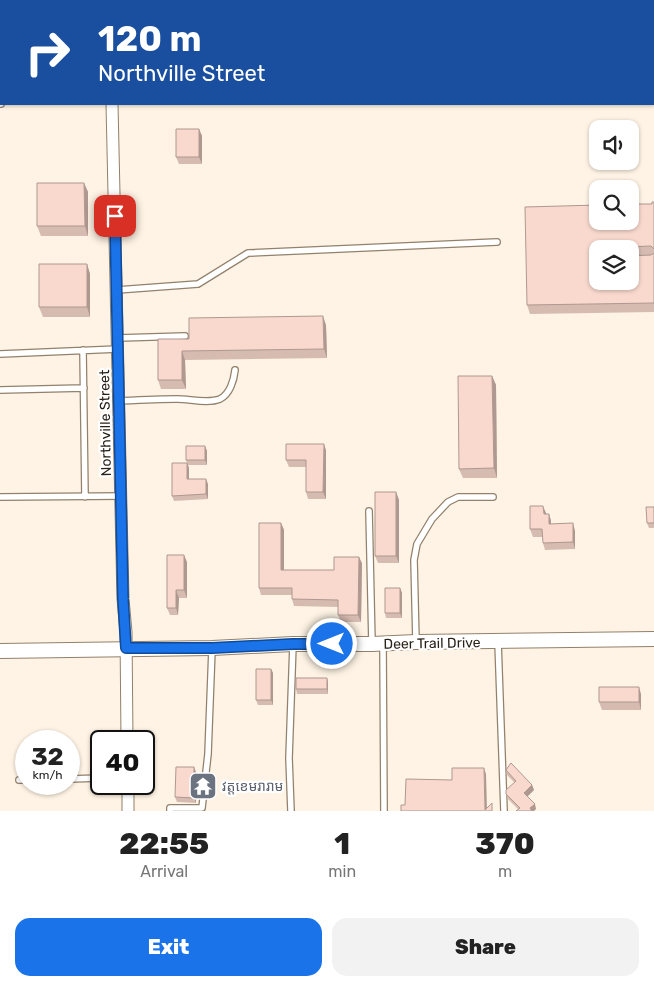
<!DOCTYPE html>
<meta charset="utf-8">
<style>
body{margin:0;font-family:Rubik,"Noto Sans Khmer",sans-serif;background:#f2f2f2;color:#222;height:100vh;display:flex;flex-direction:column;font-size:19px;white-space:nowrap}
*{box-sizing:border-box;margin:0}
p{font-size:16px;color:#767676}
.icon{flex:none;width:28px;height:28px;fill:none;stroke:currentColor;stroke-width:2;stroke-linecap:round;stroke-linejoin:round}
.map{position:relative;height:811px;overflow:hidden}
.sheet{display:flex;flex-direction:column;background:#fff;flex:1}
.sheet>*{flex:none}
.top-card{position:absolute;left:0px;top:0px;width:655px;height:105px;box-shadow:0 1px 4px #0004;background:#1a4fa0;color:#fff;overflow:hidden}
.buttons{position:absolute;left:589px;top:120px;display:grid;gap:10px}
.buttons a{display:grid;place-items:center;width:50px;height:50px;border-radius:10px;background:#fff;box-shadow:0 1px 4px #0004;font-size:25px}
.speed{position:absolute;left:15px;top:730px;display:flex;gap:10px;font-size:25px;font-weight:700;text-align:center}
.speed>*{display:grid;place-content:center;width:65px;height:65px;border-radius:50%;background:#fff;box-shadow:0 1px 4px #0004;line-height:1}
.speed small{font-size:12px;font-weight:400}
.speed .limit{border:2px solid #111;border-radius:8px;background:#fff;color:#111}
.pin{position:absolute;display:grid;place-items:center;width:42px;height:42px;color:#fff;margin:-21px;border-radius:10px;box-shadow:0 2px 8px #0006}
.me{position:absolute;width:55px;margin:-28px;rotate:270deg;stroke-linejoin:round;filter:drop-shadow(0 0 4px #0008)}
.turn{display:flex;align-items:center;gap:18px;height:105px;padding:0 15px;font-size:22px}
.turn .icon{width:65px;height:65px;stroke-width:2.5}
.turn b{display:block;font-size:35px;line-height:42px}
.eta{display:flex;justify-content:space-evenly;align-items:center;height:85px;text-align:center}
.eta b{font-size:30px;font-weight:800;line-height:35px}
.button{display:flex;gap:10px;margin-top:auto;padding:10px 15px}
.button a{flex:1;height:58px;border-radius:15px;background:#1a73e8;color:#fff;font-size:20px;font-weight:800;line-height:58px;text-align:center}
.button a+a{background:#f2f2f2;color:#222}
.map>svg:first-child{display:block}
</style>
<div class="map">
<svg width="654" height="811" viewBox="0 0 654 811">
<rect width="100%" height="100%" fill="#fef3e4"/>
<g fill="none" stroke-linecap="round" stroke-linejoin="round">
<g stroke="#92816b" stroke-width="8">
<path id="service" d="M0,104H1
M117,290L198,284L248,253L497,242
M118,338L185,336
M83,350L85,497
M0,354L118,349
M0,390L84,388
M119,401C139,400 158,399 177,399C190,399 208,404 220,399C230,394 234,380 235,370
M0,497L121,496
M369,511L372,644
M416,642L414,560L417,544L432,519L448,502L458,497H493
M498,642L504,811
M383,644L384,811
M69,779L101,778
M19,780H26
M170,811V808H202L208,754L212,649
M291,811L289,758L293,644"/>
</g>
<g stroke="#92816b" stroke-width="13">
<path id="minor" d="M110,0V1
M112,104L123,599L126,632L127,741
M128,784V811"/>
</g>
<g stroke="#92816b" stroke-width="16">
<path id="tertiary" d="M0,651L212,648L293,644H372L416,642L654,639"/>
</g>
<use href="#service" stroke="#fff" stroke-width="5.5"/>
<use href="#minor" stroke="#fff" stroke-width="11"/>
<use href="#tertiary" stroke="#fff" stroke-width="14"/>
</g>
<path fill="#d6bbb1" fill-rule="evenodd" d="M555,0H590V1H556Z
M199,129L202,136V164H179L176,157Z
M84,183L88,192V236H41L37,226Z
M654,202V312L530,314L527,305ZM598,249H630V281Z
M87,264L90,274V317H43L39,307Z
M326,325L327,358L185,360L186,389H161L158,380L189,339Z
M492,376L496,385L497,478H463L459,469Z
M205,446L207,451V465H188L189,468V479L208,484V499L174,501L172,496L187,463L186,460Z
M326,450V499H308L306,492V467H289L286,460Z
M396,492L399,500V563H378L375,556Z
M654,507V528H649L647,523Z
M546,513V514H549L551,521V524L575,531V549L545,550L543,543V537H533L530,529Z
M281,523L284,530V570H334L362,563L361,622H341L338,615V607L294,606L292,599V595H261L259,588Z
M187,562V598H179L178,615H170L167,608Z
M400,588L402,593V618H386L385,613Z
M271,669L273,673V705H258L256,700Z
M327,678L328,683V694H297L296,689Z
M641,694V710H602L599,702Z
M506,770L532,785L534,790L527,796L536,809H518L508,799L506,794L515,783L507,775Z
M196,772V803L177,802L175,797Z"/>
<path fill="#ae9890" d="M199,129L202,136V164L199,157Z
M84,183L88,192V236L85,226Z
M87,264L90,274V317L87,307Z
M323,316L326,325L327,358L324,349Z
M182,351L185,360L186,389L182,380Z
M492,376L496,385L497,478L494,468Z
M324,444L326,450V499L323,492Z
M205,446L207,451V465L205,460Z
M187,463L189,468V484L187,479Z
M206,479L208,484V499L206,494Z
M396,492L399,500V563L396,556Z
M543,506L546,513V521L544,514Z
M549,514L551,521V531L549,524Z
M281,523L284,530V577L281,570Z
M573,523L575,531V549L573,542Z
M184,555L187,562V598L184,590Z
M359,557L362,563L361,622L358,615Z
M400,588L402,593V618L400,613Z
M176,590L179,598L178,615L176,608Z
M271,669L273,673V705L271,700Z
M327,678L328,683V694L327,689Z
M639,687L641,694V710L639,702Z
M194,767L196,772V803L194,798Z
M484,768L486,774L487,811L485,810Z
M532,785L534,790L526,798L524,793Z
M535,804L536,809L534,811H531L530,808Z"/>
<path fill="#f9d9ce" stroke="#ae9890" d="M176,129H199V157H176Z
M37,183H84L85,226H37Z
M652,202H654V249L651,246L626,247L623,249H598V281H630V256L651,255L654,253V303L527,305L525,207L598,205V221H630V204H652Z
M39,264H87V307H39Z
M323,316L324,349L182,351V380H158V339H189V318Z
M458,376H492L494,468L459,469Z
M286,444H324L323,492H306V460H286Z
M186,446H205V460H186Z
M172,463H187V479H206V494L172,496Z
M375,492H396V556H375Z
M530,506H543L544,514H549V524L573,523V542L543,543L542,529H530Z
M646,507H654V523H647Z
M259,523H281V570H334V557H359L358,615H338V600L292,599V588H259Z
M167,555H184V590H176V608H167Z
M385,588H400V613H385Z
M256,669H271V700H256Z
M296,678H327V689H296Z
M599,687H639V702H599Z
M511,763L532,785L524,793L535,804L530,808L532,811H516L520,808L506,794V790L516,781L506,770Z
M176,767H194V798L175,797Z
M452,768H484L485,810L492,803V811H401V805H405L406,779L452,780Z"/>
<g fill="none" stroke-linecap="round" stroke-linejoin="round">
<g stroke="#114b97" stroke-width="12">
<path id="route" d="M115,216L123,599L126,648H212L293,644H332"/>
</g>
<use href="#route" stroke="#1a73e8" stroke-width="9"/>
</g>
<defs>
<g id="temple-square" transform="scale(1.4375)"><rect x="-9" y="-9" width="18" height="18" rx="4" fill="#6b7280" stroke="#fff"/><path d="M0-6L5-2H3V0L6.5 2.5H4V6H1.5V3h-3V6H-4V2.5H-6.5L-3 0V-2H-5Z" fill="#fff"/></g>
</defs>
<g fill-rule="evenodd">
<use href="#temple-square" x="203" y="786"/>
</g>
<g text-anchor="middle" stroke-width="4.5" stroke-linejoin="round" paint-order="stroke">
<g font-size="14" fill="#272017" stroke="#fff">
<text transform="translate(105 423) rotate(-91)" y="5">Northville Street</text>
<text transform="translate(432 643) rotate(-1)" y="5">Deer Trail Drive</text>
</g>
<g font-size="14" fill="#5b616d" stroke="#fff" text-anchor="start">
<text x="222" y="791">វត្តខេមរារាម</text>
</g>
</g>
</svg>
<div class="buttons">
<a><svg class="icon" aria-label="sound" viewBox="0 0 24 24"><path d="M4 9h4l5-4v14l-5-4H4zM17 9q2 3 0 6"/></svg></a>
<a><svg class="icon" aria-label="search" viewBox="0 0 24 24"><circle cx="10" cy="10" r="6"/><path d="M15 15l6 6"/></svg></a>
<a><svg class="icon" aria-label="layers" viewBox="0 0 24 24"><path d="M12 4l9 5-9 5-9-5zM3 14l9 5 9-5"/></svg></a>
</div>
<div class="speed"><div>32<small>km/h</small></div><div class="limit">40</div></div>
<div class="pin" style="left:115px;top:216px;background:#d93025"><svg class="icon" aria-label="arrive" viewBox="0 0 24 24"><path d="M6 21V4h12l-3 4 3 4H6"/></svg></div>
<svg class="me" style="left:332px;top:644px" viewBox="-20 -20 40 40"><circle r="17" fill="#1a73e8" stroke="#fff" stroke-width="3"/><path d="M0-11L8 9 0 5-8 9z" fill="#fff"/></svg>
<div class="top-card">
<div class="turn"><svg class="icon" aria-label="right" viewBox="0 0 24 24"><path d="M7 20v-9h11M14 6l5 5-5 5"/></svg><div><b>120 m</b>Northville Street</div></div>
</div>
</div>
<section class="sheet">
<div class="eta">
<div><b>22:55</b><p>Arrival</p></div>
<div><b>1</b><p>min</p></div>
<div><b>370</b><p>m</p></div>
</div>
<div class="button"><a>Exit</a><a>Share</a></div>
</section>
